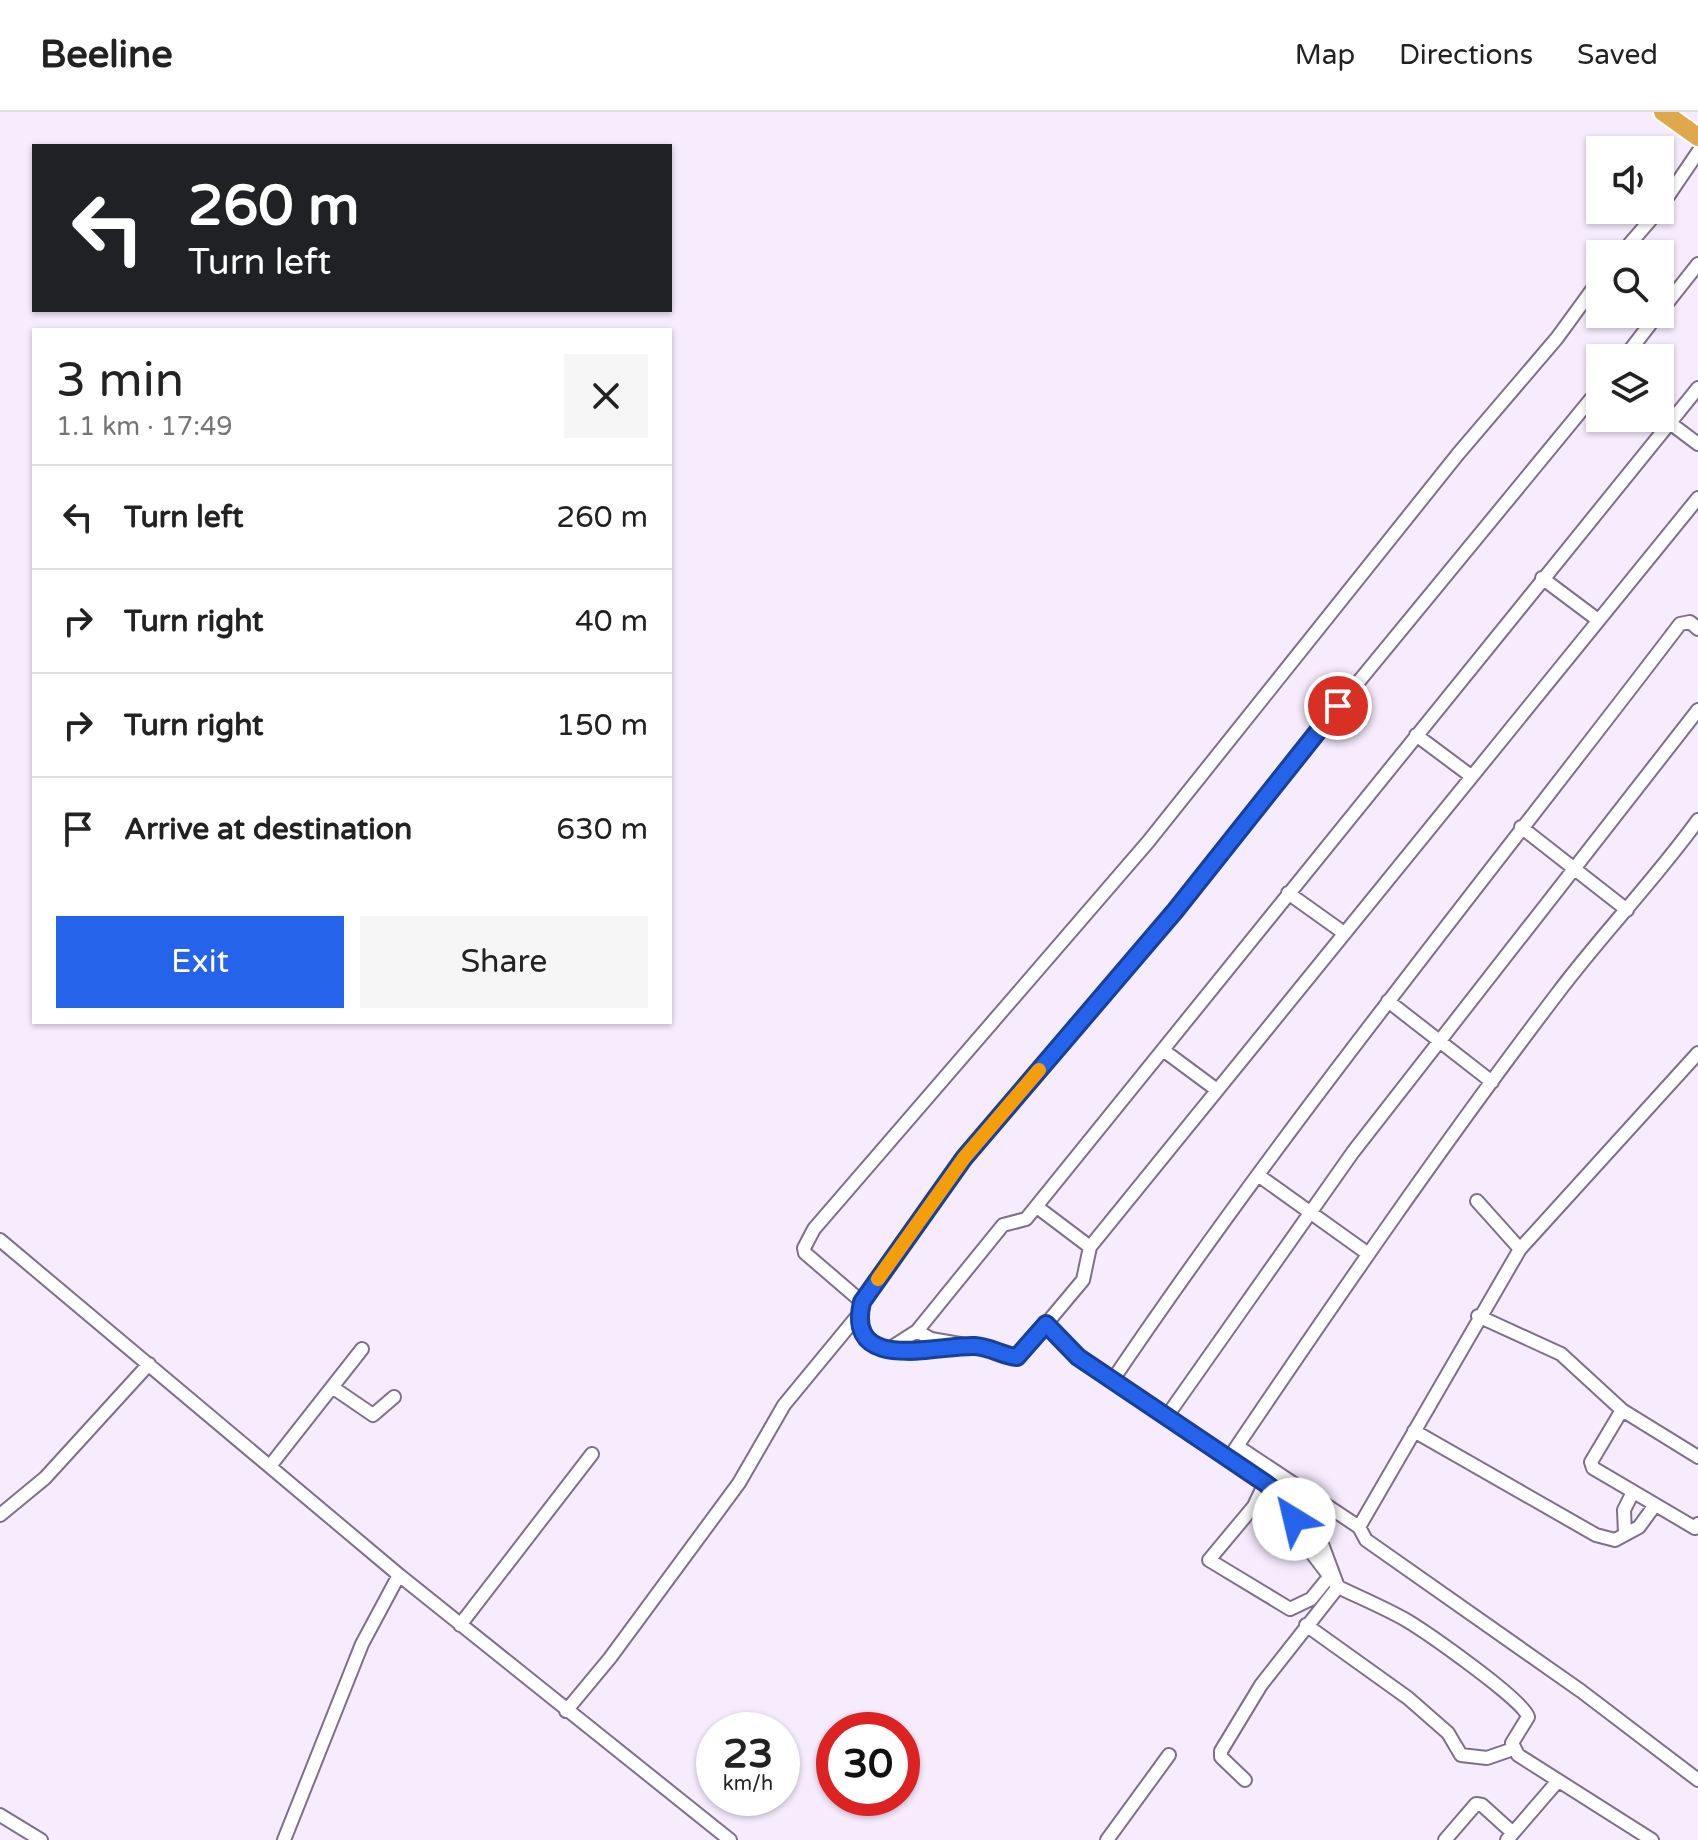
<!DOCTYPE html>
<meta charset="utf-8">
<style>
body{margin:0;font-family:"Varela Round",sans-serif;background:#f6f6f6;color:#222;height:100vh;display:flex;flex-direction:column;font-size:30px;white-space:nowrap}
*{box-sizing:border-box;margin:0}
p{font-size:26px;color:#767676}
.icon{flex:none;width:44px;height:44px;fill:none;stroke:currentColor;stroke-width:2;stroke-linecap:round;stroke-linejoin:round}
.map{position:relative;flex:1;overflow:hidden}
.sheet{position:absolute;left:32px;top:216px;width:640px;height:696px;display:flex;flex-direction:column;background:#fff;border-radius:0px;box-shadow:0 2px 6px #0004}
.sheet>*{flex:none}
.hud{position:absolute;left:32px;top:32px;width:640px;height:168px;border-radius:0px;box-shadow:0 2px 6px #0004;background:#202124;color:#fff;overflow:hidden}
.tools{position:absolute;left:1586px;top:24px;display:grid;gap:16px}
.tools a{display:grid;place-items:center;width:88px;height:88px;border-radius:0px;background:#fff;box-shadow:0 2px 6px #0004;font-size:40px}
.speed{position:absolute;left:696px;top:1600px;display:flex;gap:16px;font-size:40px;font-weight:700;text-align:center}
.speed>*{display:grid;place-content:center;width:104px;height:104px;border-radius:50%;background:#fff;box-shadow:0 2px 6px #0004;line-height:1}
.speed small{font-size:20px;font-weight:400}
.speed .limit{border:12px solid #d22;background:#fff;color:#111}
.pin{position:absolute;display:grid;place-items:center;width:68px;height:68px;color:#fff;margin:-34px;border:4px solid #fff;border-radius:50%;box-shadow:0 2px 8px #0007}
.me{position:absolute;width:88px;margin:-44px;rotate:324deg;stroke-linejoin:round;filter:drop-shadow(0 0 6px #0008)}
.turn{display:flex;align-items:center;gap:28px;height:168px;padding:0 24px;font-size:36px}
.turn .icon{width:104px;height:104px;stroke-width:2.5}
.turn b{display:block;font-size:56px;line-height:68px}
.round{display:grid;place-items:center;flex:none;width:84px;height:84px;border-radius:0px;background:#f6f6f6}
.headline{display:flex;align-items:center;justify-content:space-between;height:136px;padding:0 24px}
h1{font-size:48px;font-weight:600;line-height:60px}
.action{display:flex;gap:16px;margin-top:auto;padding:16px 24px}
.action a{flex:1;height:92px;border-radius:0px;background:#2563eb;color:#fff;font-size:32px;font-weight:600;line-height:92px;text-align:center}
.action a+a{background:#f6f6f6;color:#222}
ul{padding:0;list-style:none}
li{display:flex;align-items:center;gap:24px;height:104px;padding:0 24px;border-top:2px solid #e0e0e0}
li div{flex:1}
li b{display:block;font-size:30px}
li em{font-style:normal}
header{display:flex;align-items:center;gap:48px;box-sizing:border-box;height:112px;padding:0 40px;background:#fff;border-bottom:2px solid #e0e0e0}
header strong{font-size:38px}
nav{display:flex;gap:44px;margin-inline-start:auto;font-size:28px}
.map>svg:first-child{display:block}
</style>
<header>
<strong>Beeline</strong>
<nav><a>Map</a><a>Directions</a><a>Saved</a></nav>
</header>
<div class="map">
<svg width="1698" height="1728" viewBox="0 0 1698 1728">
<rect width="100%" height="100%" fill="#f7ebfe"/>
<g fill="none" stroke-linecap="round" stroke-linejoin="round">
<g stroke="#7f6f8a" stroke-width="16">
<path id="minor" d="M1660,96L1698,40
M1621,142L1659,98
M1660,200L1698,152
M1624,246L1658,202
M1670,311L1698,332
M1542,466L1598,508
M1416,623L1471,664
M1521,715L1627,798
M1288,781L1344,821
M1388,889L1492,970
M1163,938L1217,978
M1698,941L1520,1137L1359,1415L1366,1428L1581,1579L1698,1668
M1258,1063L1367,1141
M1477,1089L1520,1137
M1037,1095L1090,1135
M0,1128L399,1463L730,1728
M862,1190L805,1141L804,1136L814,1117L1148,730L1458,342L1557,226L1600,167
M859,1202C861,1218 870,1235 889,1237L917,1219L1003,1113L1026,1107L1698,276
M1478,1204L1561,1242L1622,1298L1698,1345
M1046,1212L1078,1245L1289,1390L1319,1424L1338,1475
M917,1219L931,1227L1000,1239L1014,1246L1021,1242L1083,1168L1090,1135L1698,386
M889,1237L910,1241L963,1235
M1112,1269C1289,1007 1489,763 1680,512L1690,510L1698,517
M332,1275L373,1303L394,1285
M1622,1298L1591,1350L1593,1356L1695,1416L1698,1412
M1167,1304L1353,1040L1698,598
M1414,1319L1596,1423L1615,1428L1639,1415L1655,1393
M1237,1334L1359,1415
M1229,1346C1335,1189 1442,1033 1557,882C1602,822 1654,769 1698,708
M270,1354L362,1237
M1265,1371L1254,1394L1209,1448L1290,1497L1311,1487L1329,1465
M1290,1393L1298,1423L1334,1470
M0,1403L45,1366L149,1252
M1625,1422L1624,1398L1633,1380
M460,1513L592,1342
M1306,1513L1408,1586L1448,1621L1461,1643L1487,1646L1513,1637
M566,1599L610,1546L739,1371L784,1293L859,1202L862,1190L964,1046L1175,799L1300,641L1600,276
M1245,1668L1221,1645V1639L1261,1573L1338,1475C1361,1486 1385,1496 1406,1508C1426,1520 1524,1588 1528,1605L1512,1631L1518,1643L1652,1728
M0,1703L41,1728
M284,1728L362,1532L399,1463
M1107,1728L1169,1643
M1445,1728L1476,1692L1482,1693L1513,1721
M1507,1728L1557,1670"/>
</g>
<g stroke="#fff" stroke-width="22">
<path id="highway" d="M1663,0L1698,25"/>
</g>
<use href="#minor" stroke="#fff" stroke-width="12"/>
<use href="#highway" stroke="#dfa84d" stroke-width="18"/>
</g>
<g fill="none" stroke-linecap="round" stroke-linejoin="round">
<g stroke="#184099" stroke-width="20">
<path id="route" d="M1294,1407L1289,1390L1265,1371L1078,1245L1046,1212L1017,1245C1003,1244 991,1235 975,1234C939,1232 845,1263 862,1190L964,1046L1175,799L1338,594"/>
</g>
<use href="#route" stroke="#2563eb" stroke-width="14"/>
<path stroke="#f59e0b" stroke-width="14" d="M878,1167L964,1046L1039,958"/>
</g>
</svg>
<div class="tools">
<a><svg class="icon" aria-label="sound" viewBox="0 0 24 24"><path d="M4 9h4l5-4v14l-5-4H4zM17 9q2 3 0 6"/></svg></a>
<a><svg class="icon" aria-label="search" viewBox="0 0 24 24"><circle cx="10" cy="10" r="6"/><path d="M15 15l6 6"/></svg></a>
<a><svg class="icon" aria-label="layers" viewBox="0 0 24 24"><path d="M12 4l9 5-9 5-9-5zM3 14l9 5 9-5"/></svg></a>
</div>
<div class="speed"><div>23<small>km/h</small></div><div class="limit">30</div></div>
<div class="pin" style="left:1338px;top:594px;background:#d93025"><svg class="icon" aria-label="arrive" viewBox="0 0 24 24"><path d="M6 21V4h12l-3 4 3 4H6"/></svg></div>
<svg class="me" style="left:1294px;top:1407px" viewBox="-20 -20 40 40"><circle r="19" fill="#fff"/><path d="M0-13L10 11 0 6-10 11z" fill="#2563eb"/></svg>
<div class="hud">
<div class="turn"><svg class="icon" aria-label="left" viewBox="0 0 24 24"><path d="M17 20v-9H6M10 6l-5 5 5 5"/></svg><div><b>260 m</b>Turn left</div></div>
</div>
<section class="sheet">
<div class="headline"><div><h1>3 min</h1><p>1.1 km · 17:49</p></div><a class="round"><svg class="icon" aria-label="close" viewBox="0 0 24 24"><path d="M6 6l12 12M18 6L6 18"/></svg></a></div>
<ul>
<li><svg class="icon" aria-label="left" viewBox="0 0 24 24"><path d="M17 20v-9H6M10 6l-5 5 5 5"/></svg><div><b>Turn left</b></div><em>260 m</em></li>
<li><svg class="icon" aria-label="right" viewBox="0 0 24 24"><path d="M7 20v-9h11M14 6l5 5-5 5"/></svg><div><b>Turn right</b></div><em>40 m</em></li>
<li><svg class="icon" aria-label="right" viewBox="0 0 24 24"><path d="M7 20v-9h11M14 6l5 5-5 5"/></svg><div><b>Turn right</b></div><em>150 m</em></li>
<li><svg class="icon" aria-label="arrive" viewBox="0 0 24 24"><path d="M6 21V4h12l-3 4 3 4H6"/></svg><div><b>Arrive at destination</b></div><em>630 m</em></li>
</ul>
<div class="action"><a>Exit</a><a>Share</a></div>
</section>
</div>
